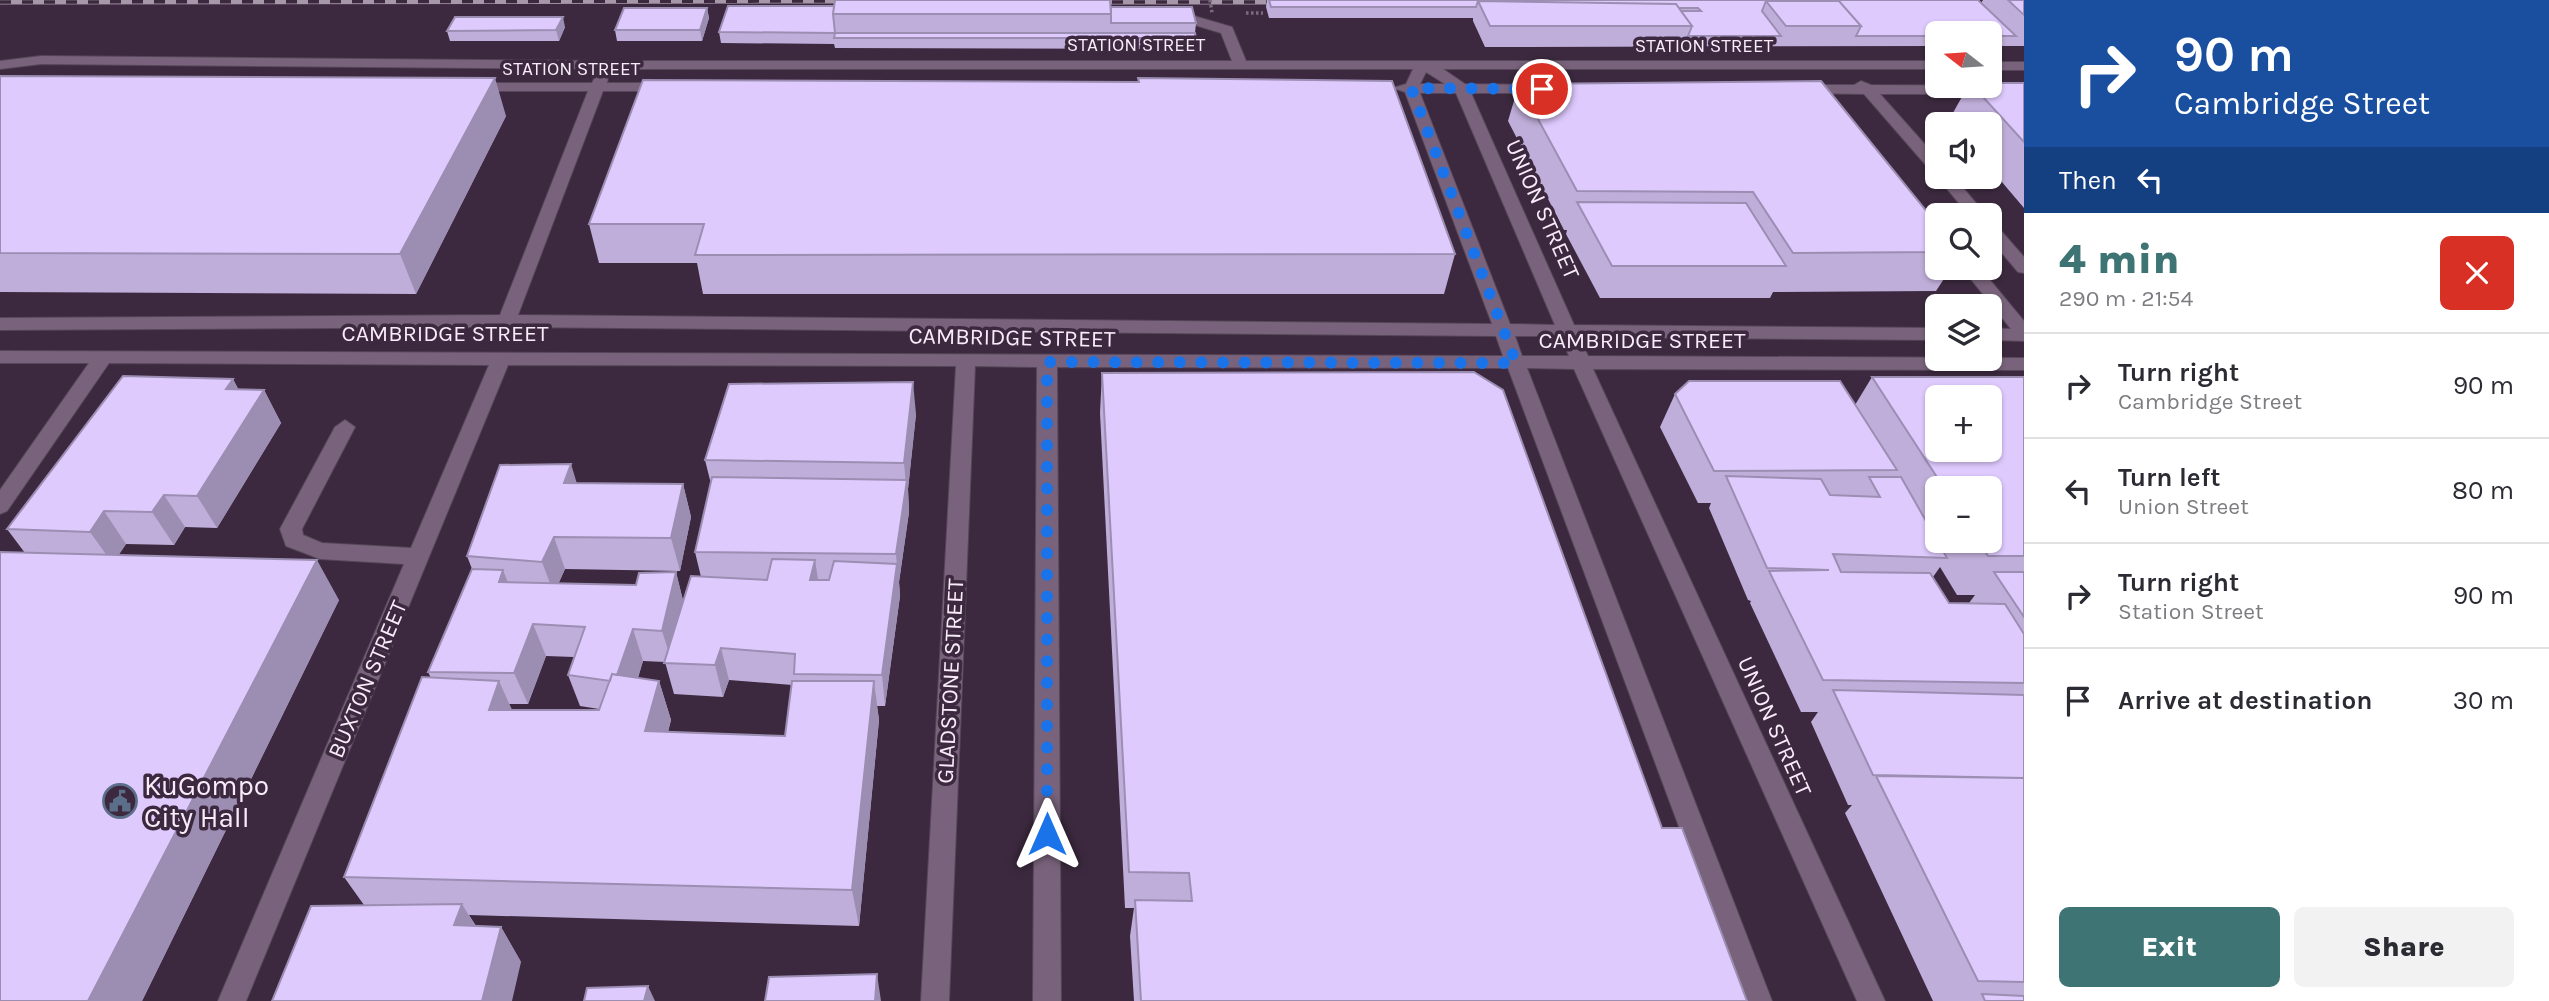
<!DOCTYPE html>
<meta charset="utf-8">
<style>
body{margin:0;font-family:Karla,sans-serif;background:#f2f2f3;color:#2b2b33;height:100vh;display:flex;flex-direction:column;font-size:26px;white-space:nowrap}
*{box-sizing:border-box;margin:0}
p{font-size:23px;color:#7c7c81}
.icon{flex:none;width:38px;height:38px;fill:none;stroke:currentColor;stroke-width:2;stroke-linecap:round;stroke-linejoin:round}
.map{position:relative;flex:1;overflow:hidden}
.panel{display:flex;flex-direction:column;background:#fff;width:525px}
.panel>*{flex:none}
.top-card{background:#1a4fa0;color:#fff;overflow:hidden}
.needle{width:46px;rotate:287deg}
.fabs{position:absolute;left:1925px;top:21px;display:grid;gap:14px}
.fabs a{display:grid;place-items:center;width:77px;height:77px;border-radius:10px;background:#fff;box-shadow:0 2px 5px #0004;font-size:35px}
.pin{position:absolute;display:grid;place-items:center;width:60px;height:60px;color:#fff;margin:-30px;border:4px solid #fff;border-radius:50%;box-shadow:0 2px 7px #0007}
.me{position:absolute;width:77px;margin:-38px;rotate:0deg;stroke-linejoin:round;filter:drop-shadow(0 0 5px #0008)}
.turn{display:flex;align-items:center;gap:24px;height:147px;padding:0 35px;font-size:32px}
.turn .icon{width:91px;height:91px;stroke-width:2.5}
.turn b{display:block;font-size:49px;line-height:60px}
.then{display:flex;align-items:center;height:66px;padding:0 35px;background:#0003;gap:14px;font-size:26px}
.round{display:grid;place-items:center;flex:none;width:74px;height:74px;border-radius:10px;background:#f2f2f3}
.head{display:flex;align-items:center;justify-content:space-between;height:119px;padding:0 35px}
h1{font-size:42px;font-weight:800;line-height:52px;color:#3e7474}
.primary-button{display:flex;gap:14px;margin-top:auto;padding:14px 35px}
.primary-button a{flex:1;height:80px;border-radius:10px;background:#3e7474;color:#fff;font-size:28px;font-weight:800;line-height:80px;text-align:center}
.primary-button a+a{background:#f2f2f3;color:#2b2b33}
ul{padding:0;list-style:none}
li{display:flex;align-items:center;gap:21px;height:105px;padding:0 35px;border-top:2px solid #e1e1e2}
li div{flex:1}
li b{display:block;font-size:26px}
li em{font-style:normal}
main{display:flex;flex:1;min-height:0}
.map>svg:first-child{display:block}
</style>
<main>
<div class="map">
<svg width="2024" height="1001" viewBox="0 0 2024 1001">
<rect width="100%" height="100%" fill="#3c293f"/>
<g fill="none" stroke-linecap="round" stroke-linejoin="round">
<g stroke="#564659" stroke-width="2">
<path id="minor" d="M1170,9L1232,27L1246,61H1937V69H1443L1465,84L1546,85L1553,89L1546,93H1471L1574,325L1937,328V340L1579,337L1588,356L2024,358V370L1593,369L1885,1001H1857L1574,369L1527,368L1772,1001H1744L1508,368L1057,367L1061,1001H1033L1037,367L975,366L949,1001H921L956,366L508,365L246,1001H218L404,564L320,559L286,546L280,529L335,427L345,420L355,427L302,529L303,535L322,543L411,548L489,365L109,363L7,511L0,514V490L89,363H0V351L1503,356L1496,336L507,327L0,330V318L500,315L588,91H469L462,87L469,83H592L596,75L601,74L608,78L607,83H667L674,87L667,91H603L518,315L1492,324L1405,92L1393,88L1406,84L1413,69H607L41,64L0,69V61L41,56L607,61H1232L1221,33L1165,16V10ZM1426,72L1445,84H1420ZM1420,93H1456L1555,325L1510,324ZM1515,336H1560L1569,356H1522Z
M1990,62H2024V70H1990Z
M1861,81L1871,85L2024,86V94H1880L1937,158V173L1931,171L1864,94L1799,93L1792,89L1799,85H1854Z
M1937,177H1954L1986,215H1969Z
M1990,224L1996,225L2024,257V273L2018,272L1990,239Z
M1962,268H1980L2024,321V341L1990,340V328L2011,329Z"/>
</g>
<path stroke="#7b6a7d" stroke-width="3.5" stroke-dasharray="2.5 2.5" stroke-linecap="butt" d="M1246,13H1263"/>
<use href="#minor" fill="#79637c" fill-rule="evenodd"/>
<g stroke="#a798a9" stroke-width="5">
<path id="rail" d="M0,2L855,1
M1090,2H1286"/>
</g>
<use href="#rail" stroke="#3c293f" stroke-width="3.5" stroke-dasharray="11" stroke-linecap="butt"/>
<path stroke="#7b6a7d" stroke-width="3.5" stroke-dasharray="2.5 2.5" stroke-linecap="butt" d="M1210,0L1212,13"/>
</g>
<path fill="#c0aeda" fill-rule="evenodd" d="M1267,0H1978L1981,3L1983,0H2024V46H1990V33H1937V46L1485,47L1473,21V18H1269L1266,7Z
M728,6L1111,7L1196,23L1195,33L1196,38L1195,49L835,48L834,44L721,43L719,32Z
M707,8L709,18L702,41H617L615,30Z
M565,27L559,41H450L447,31Z
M0,76L506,116L416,294L0,292Z
M1138,78L1455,254L1444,294H703L697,263H599L589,224L1138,82Z
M2024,83V208L1990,168V124H1953L1949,120L1968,86H1990Z
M1519,84L1937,224V268H1951L1936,291L1773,292L1770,298H1600L1566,234L1567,230H1564L1508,121Z
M1102,373L1662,828L1747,1001H1134L1130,936L1134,908H1125L1100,413Z
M1872,377H2024V1001H1933L1845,813L1852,805H1848L1811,722L1818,712H1801L1750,603L1751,601L1748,600L1709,508L1711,503H1698L1660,427L1675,394L1855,405ZM1937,488H1990V541H1937ZM1940,567L1957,595H1975L1969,603H1949L1933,577Z
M233,379L238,389L264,390L281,423L217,528L185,527L174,545L126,544L118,555L339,600L142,1001H0L25,553L7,529Z
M916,414L908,489L909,512L899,582L900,596L885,706H877L879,720L859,926L469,915L476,926L501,927L521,962L364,905L344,877L431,678L428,672L472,569L467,556L577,483L683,484L691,517L680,571L565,569L558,584L636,585L676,572L683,601L701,577L695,552L711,484L705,460ZM546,656L574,657L568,675L580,706L599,709V710H512L509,704H528ZM643,661L665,662L674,694L723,697L729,680L792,685L785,736L668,732L671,720L659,681L638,678Z"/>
<path fill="#9c8db2" d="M707,8L709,18L702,41L700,30Z
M563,17L565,27L559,41L556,30Z
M495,78L506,116L416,294L400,254Z
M233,379L250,411L264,390L281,423L217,528L197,496L226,389Z
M913,382L916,414L908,489L909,512L899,582L900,596L885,706L882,675L897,567L896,554L906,485L904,463Z
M571,464L581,497L564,483Z
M683,484L691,517L680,571L671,538Z
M164,495L185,527L174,545L152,512Z
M104,511L126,544L113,564L90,532Z
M554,537L565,569L554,594L542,562Z
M317,560L339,600L142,1001H88Z
M815,560L820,592L810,580Z
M503,570L516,603L499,582Z
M676,572L684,604L672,662L662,631Z
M533,624L546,656L528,704L514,673Z
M633,629L643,661L626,713L615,681Z
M721,648L729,680L723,697L715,665Z
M499,681L516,719L489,710Z
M659,681L671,720L658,769L645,731Z
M874,681L879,720L859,926L852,890Z
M462,904L483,939L454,925Z
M501,927L521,962L512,1001H482Z
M877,974L881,1001H875Z
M648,986L655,1001H644Z"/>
<path fill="#dfcafe" stroke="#9c8db2" stroke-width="2" fill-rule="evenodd" d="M835,0H1110L1111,14H833Z
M1269,0H1978L2016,36H1990V33H1937V36H1856L1861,26L1839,1H1766L1762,11L1781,36H1688L1692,26L1681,11H1701L1698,8H1679L1676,4L1478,1L1476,7H1271Z
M2008,0H2024V15Z
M1478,1L1676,4L1692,26H1490Z
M1766,1H1839L1861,26H1786Z
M728,6H834L833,14L835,33L719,32Z
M1111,7H1192L1196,23H1111Z
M624,8H707L700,30H615Z
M455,17H563L556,30L447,31Z
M835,33H1195L1196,38H834Z
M0,76L495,78L400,254L0,253Z
M1138,78L1392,81L1455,254L695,255L704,224H589L643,80L1139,82Z
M1821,81L1937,224V252L1793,253L1753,192L1577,191L1519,84Z
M1990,83H2024V142L1973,86H1990Z
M1577,202L1746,203L1786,266H1612Z
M1474,372L1503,390L1662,828H1682L1747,1001H1141L1135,900L1192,901L1189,873L1129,872L1102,373Z
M123,376L233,379L226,389L264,390L197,496L164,495L152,512L104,511L90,532L7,529Z
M1872,377H2024V556H1988L1978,541H1990V488H1944ZM1937,397H1990V450H1937Z
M1689,381H1840L1897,470L1714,471L1675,394Z
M913,382L904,463L705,460L729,384Z
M571,464L564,483L683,484L671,538L554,537L542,562L467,556L500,465Z
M1726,476L1821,479L1830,495L1880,497L1869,477H1901L1947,558L1833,554L1841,572L1930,573L1949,603L2005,604L2024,634V683L1823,680L1769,571L1829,570L1767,568Z
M712,477L907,480L896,554L695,552Z
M0,552L317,560L88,1001H0Z
M772,559L815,560L810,580H829L834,561L897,564L882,675L794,674L795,654L721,648L715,665L664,663L691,576L767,580Z
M472,569L503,570L499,582L636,585L639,573L676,572L662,631L633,629L617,675L612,674L610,681L568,675L585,627L533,624L514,673L428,672Z
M1994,572H2024V617Z
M612,674L659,681L645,731L785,736L792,681H874L852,890L344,877L422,677L499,681L489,710H599Z
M1833,690L2024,695V778L1873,775Z
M1876,776L2024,778V982L1978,981Z
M462,904L454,925L501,927L482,1001H272L311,906Z
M877,974L875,1001H765L769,977Z
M648,986L644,1001H584L587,988Z
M1982,994L2024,996V1001H1985Z"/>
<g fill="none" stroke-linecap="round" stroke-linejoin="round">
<path stroke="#1a73e8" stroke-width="12" stroke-dasharray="0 21.6" d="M1047,834V362L1516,363L1411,88L1542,89"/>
</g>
<defs>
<g id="civic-ring" transform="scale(1.75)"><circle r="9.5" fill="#3c293f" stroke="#5c6f8a" stroke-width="1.5"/><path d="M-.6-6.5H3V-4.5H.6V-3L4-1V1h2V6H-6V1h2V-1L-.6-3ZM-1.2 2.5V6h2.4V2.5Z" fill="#5c6f8a"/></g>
</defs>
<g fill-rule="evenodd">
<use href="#civic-ring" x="120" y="801"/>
</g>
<g text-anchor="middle" stroke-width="7" stroke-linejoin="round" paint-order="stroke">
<g font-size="19" fill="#f9ecfa" stroke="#3c293f">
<text x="1136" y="51">STATION STREET</text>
<text x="1704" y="52">STATION STREET</text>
<text x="571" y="75">STATION STREET</text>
</g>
<g font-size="23" fill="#f9ecfa" stroke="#3c293f">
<text transform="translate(1543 209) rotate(66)" y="8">UNION STREET</text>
<text x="445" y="341">CAMBRIDGE STREET</text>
<text transform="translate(1012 337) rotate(1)" y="8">CAMBRIDGE STREET</text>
<text x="1642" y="348">CAMBRIDGE STREET</text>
<text transform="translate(367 679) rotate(-67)" y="8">BUXTON STREET</text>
<text transform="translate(950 681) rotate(-87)" y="8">GLADSTONE STREET</text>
<text transform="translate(1775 726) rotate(66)" y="8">UNION STREET</text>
</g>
<g font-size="28" fill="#f9ecfa" stroke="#3c293f" text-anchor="start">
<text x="144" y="795">KuGompo<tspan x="144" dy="32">City Hall</tspan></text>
</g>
</g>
</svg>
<div class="fabs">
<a><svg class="needle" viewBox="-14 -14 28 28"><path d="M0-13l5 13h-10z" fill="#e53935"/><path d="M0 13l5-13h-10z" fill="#7c7c81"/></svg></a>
<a><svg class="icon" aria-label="sound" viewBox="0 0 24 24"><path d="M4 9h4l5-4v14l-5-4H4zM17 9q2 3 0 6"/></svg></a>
<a><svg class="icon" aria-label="search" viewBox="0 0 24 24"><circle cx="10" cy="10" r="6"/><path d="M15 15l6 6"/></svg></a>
<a><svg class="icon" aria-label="layers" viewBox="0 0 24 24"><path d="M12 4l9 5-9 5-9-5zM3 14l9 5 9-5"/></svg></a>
<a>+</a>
<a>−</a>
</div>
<div class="pin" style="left:1542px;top:89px;background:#d93025"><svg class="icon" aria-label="arrive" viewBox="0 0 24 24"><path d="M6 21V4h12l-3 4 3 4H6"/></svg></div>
<svg class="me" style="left:1047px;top:834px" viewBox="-20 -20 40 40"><path d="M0-17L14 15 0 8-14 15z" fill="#1a73e8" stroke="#fff" stroke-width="4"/></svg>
</div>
<section class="panel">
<div class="top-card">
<div class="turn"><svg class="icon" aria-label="right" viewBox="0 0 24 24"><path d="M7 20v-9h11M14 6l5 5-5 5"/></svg><div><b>90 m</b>Cambridge Street</div></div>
<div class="then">Then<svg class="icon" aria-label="left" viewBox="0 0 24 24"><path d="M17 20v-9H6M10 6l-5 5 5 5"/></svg></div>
</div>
<div class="head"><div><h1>4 min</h1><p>290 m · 21:54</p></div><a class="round" style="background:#d93025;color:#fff"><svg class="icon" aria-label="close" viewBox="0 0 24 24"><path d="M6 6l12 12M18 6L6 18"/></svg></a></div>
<ul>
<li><svg class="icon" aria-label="right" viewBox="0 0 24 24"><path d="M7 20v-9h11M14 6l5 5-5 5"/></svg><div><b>Turn right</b><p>Cambridge Street</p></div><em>90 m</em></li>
<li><svg class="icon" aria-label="left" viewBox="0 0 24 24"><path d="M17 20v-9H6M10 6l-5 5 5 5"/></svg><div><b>Turn left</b><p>Union Street</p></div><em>80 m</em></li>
<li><svg class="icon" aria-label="right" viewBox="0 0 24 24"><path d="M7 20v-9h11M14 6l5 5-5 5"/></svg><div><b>Turn right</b><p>Station Street</p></div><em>90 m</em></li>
<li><svg class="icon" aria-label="arrive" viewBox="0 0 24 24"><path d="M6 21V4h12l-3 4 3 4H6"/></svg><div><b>Arrive at destination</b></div><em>30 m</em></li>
</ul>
<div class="primary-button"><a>Exit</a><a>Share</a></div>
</section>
</main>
